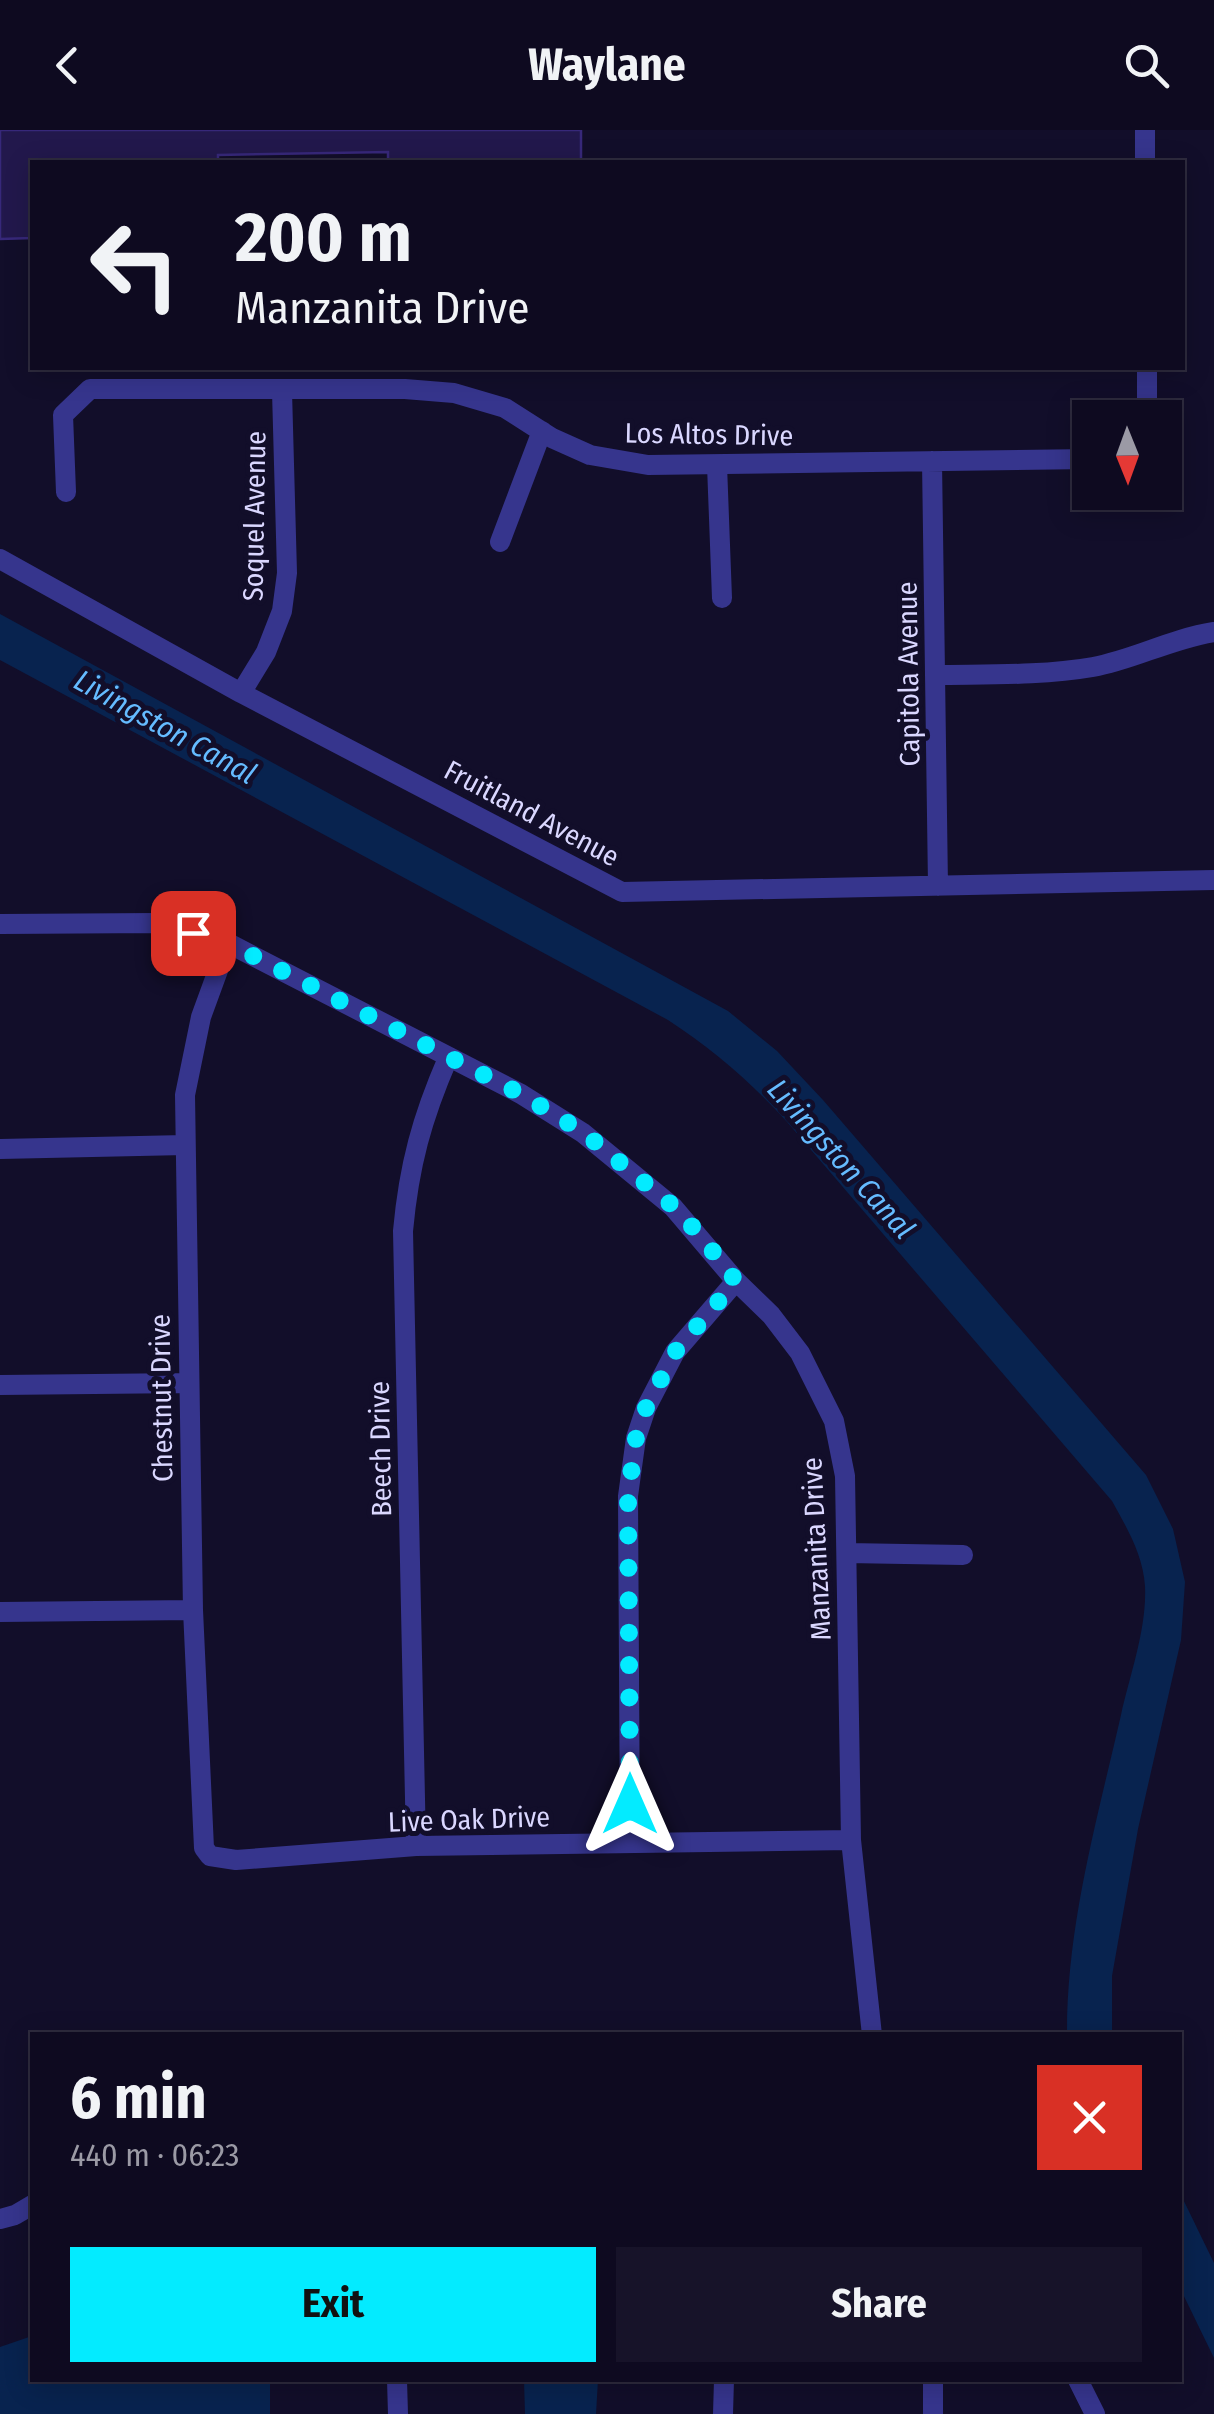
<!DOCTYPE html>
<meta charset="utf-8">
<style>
body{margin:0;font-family:"Fira Sans Condensed",sans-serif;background:#171329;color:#f1f3f6;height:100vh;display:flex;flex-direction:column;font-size:38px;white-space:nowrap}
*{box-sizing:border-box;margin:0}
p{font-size:32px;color:#9b9aa5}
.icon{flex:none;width:55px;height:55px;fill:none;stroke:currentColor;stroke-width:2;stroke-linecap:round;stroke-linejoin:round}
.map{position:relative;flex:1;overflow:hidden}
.sheet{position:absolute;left:30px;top:1902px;width:1152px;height:350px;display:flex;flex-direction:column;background:#0e0a20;border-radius:0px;box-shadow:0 5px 25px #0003,0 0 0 2px #2e2b3e}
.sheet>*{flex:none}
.hud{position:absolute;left:30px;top:30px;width:1155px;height:210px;border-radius:0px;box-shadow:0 5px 25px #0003,0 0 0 2px #2e2b3e;background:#0e0a20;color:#f1f3f6;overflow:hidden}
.needle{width:65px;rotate:179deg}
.tools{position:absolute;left:1072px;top:270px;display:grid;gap:20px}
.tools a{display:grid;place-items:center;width:110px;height:110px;border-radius:0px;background:#0e0a20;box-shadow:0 5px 25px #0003,0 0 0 2px #2e2b3e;font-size:50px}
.pin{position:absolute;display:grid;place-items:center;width:85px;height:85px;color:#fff;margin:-42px;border-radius:20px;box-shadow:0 5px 15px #0006}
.me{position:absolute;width:110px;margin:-55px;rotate:0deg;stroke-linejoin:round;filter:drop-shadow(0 0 8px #0008)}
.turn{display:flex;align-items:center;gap:35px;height:210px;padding:0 40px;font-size:45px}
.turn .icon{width:130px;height:130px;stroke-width:2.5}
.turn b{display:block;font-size:70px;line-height:85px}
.round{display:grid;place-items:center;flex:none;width:105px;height:105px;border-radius:0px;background:#171329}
.overview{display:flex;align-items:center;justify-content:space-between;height:170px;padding:0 40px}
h1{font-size:60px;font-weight:700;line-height:75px}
.action{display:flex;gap:20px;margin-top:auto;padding:20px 40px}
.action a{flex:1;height:115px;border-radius:0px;background:#03ebff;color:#111;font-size:40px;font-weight:700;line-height:115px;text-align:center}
.action a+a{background:#171329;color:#f1f3f6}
header{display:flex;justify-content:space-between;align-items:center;height:130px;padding:0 40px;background:#0e0a20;font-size:45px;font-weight:700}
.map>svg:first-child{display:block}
</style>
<header><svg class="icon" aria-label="back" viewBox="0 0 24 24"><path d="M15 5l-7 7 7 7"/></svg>Waylane<svg class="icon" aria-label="search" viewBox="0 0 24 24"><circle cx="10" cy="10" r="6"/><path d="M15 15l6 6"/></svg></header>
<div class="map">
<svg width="1214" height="2284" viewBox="0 0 1214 2284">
<rect width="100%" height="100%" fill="#120e2a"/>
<path fill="#08234f" d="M0,484L728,881L777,921L823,970L1146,1345L1173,1399L1185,1452L1181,1510L1138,1699L1112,1846V1905H1068L1067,1902C1067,1794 1097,1690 1121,1585C1130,1544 1147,1499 1145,1456C1143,1425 1127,1398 1112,1371L788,993C751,952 714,920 668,890L0,530Z
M1180,2063L1214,2133V2228L1180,2158Z
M32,2206V2250H270V2284H0V2217Z
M524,2250H598L596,2284H525Z"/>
<path fill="#22184c" stroke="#37287a" stroke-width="2.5" d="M0,0H581V32H388V22L218,25V32H32V108L0,109Z"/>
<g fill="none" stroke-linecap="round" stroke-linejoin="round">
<path stroke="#36358d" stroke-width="20" d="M1145,0V32
M1147,238V288
M932,331L938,756
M717,335L722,468
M66,362L63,285L90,259H405L454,263L505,278L552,308L590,325L648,335L1090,329
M500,412L542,301
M0,429L241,563L622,762L1214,750
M935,545C987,544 1041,546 1093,537C1133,530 1170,509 1214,502
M241,563L266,522L282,481L287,443L282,261
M0,794L158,793L228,813L521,964L583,1003L673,1077L736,1151L771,1185L800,1223L834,1291L845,1346L851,1710L872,1905
M228,813L201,887L185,965L193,1480L204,1718L210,1726L236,1730L416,1716L851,1710
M0,1019L185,1015
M0,1255L188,1253
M847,1423L963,1425
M0,1482L193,1480
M630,1712L628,1366L636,1308L646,1278L675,1222L736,1151
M416,1716L403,1101C409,1035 422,988 448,928
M0,2089L15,2085L32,2075
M397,2250L398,2284
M1078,2250L1095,2284
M723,2284L724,2250
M933,2284V2250"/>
</g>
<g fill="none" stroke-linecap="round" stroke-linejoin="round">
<path stroke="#03ebff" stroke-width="18" stroke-dasharray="0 32.4" d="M193,803L228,813L521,964L583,1002L673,1076L700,1105L736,1151L675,1222L646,1278L636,1308L628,1366L630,1674"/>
</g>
<g text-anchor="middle" stroke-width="10" stroke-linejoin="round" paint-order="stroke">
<g font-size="28" fill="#dad7ff" stroke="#120e2a">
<text transform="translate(709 304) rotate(1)" y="10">Los Altos Drive</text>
<text transform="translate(254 386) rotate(-89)" y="10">Soquel Avenue</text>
<text transform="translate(908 544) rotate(-91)" y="10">Capitola Avenue</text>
<text transform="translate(532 683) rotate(28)" y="10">Fruitland Avenue</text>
<text transform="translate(161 1268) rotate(-91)" y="10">Chestnut Drive</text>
<text transform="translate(380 1319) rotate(-91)" y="10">Beech Drive</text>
<text transform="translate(816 1419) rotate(-93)" y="10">Manzanita Drive</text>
<text transform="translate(469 1689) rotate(-2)" y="10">Live Oak Drive</text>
</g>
<g font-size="30" font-style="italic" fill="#65bbff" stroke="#120e2a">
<text transform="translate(165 597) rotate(29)" y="10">Livingston Canal</text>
<text transform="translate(841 1029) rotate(48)" y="10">Livingston Canal</text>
</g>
</g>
</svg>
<div class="tools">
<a><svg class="needle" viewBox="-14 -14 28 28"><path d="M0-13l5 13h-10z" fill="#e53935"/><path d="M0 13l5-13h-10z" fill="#9b9aa5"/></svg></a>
</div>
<div class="pin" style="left:193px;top:803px;background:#d93025"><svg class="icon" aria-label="arrive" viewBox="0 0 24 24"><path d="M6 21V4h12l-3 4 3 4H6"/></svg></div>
<svg class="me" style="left:630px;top:1674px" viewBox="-20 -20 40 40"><path d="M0-17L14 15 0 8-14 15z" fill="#03ebff" stroke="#fff" stroke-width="4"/></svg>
<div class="hud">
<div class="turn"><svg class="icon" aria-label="left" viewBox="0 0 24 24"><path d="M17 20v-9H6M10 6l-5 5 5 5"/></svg><div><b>200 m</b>Manzanita Drive</div></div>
</div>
<section class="sheet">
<div class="overview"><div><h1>6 min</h1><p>440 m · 06:23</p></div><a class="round" style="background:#d93025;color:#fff"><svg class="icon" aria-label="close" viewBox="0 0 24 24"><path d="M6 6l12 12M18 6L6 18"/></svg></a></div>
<div class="action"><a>Exit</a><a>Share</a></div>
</section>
</div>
